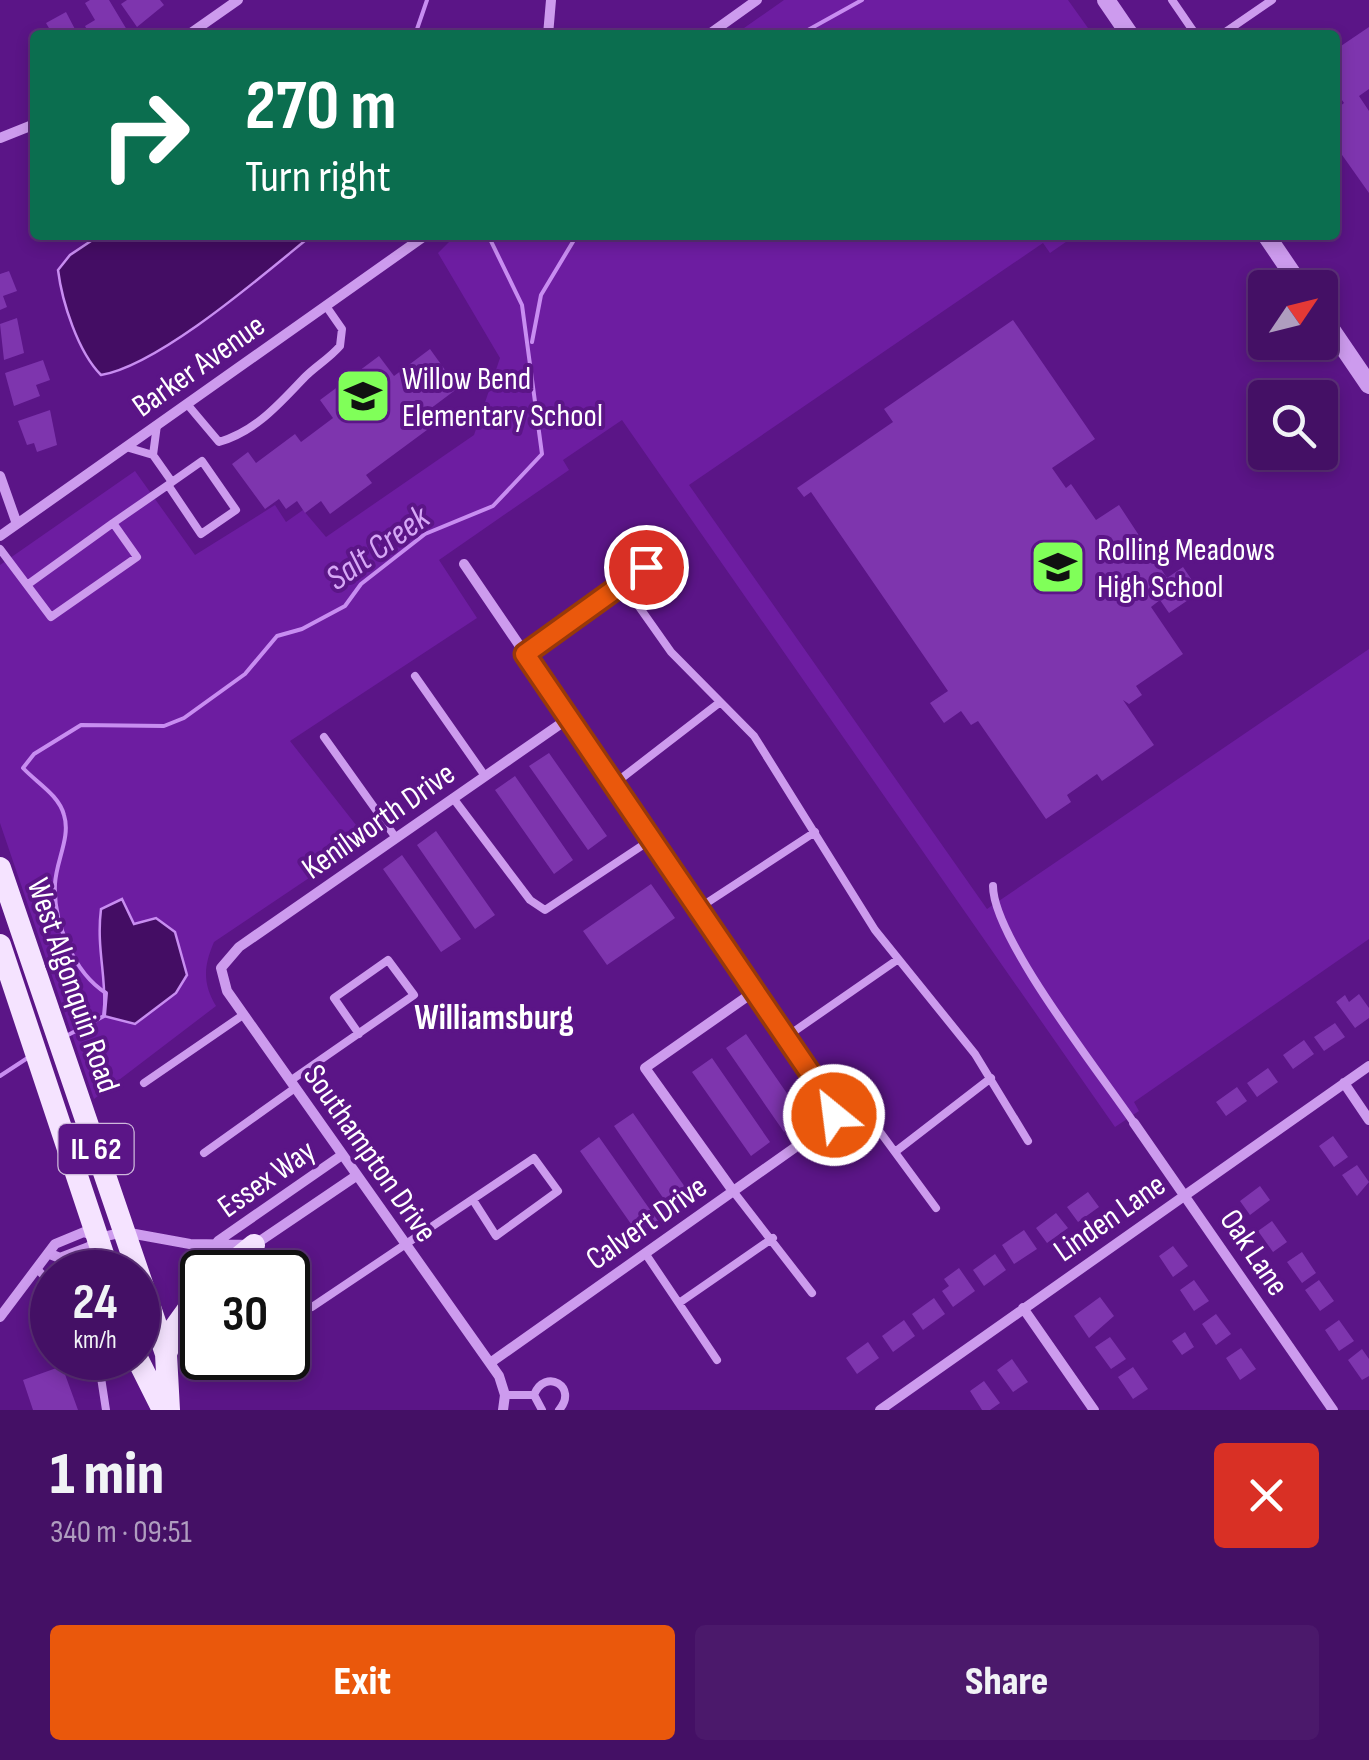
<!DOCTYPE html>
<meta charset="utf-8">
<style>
body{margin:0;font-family:"Sofia Sans Condensed",sans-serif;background:#4b196b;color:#f1f3f6;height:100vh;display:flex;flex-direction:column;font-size:38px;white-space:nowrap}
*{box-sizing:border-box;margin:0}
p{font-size:32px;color:#af9dbf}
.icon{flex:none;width:55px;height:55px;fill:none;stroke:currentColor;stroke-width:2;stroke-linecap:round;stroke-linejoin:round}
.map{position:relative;height:1410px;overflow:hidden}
.details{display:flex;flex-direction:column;background:#441065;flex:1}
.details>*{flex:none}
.top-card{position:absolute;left:30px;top:30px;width:1310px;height:210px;border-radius:10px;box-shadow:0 5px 15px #0003,0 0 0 2px #5c3079;background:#0b6e4f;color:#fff;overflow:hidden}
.needle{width:65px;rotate:55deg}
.buttons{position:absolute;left:1248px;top:270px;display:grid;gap:20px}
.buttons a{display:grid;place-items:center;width:90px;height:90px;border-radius:10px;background:#441065;box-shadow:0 5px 15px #0003,0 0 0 2px #5c3079;font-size:50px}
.speed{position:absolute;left:30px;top:1250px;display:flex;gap:20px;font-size:50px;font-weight:700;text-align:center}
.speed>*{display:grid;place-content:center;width:130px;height:130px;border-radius:50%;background:#441065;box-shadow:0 5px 15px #0003,0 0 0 2px #5c3079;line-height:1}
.speed small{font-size:25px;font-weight:400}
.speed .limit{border:5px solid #111;border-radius:15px;background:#fff;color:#111}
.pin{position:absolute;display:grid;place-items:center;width:85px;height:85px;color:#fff;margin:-42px;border:5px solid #fff;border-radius:50%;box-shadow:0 2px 10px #0007}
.me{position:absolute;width:110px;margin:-55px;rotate:331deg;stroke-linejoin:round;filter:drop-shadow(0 0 8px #0008)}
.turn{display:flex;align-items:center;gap:35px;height:210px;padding:0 50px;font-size:45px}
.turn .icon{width:130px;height:130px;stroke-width:2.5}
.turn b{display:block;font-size:70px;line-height:85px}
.round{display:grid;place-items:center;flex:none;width:105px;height:105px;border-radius:10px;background:#4b196b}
.headline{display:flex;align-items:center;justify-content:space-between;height:170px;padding:0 50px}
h1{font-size:60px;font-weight:800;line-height:75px}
.cta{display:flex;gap:20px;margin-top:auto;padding:20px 50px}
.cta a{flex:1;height:115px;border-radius:10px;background:#ea580c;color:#fff;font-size:40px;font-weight:800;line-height:115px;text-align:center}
.cta a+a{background:#4b196b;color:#f1f3f6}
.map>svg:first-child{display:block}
</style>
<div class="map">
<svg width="1369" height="1410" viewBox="0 0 1369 1410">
<rect width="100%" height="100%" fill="#5b1587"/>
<path fill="#6d1da1" d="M784,0H1068L1093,35H734Z
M456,235H1076L1050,253L1043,243L689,485L987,909L1369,649V939L1134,1102L1139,1111L1115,1127L622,420L563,460L569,470L439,560L477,618L290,741L367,839L214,942C204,965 202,983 216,1006L94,1099L0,823V565L135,471L195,555L275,505L286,522L303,510L326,537L474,435L500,358L438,253Z"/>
<path fill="#440d64" stroke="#c88df1" stroke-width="2.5" d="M100,235H312C264,274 160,365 101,375C78,352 62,302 58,270L70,255Z
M122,899L134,924L156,918L175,932L187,975L176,993L135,1024L104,1016C107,977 96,949 101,909Z"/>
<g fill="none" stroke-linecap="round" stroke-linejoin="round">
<path stroke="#c88df1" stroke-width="4" d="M415,35L427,0
M799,35L862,0
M532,342L541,295L577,235
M68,1035L104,1016L106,993C74,973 53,922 55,884C56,861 71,837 64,815C59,795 37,783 23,768L34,754L81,725L164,726L184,718L245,674L277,636L302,629L345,606L361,584L425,534L493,506L542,454L522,305L488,235
M0,1076L29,1057"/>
</g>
<path fill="#7e35ae" d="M90,0H109L127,30L119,35H90L85,26L95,20L85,3Z
M127,0H160L164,5L137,27L121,4Z
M66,12L78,35H53L46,23Z
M1369,27V89L1359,96L1369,111V193L1335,145V110L1344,103L1335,90V50Z
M9,271L17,291L3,296L7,307L0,310V274Z
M17,318L24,353L4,360L0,324Z
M1013,320L1095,439L1052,468L1066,488L1071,484L1096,520L1119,505L1167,578L1183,567L1200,592L1169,613L1160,600L1151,607L1183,654L1136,686L1142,695L1129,704L1123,700L1154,745L1102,781L1097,774L1067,795L1071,802L1046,819L978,721L971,725L961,711L944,723L930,703L948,691L811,492L804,497L797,488L893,422L884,409Z
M430,349L458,388L422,415L431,427L366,475L372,483L330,514L321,501L305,513L297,501L286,509L279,499L265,509L232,464L248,452L256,463L295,434L301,442L333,418L320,400L379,356L394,376Z
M43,360L50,380L36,385L40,396L14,406L5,373Z
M50,410L57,445L37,452L34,443L27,445L18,421Z
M549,753L607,836L588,850L529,766Z
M515,776L573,860L554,874L495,790Z
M436,831L495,915L475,929L417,845Z
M402,855L461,939L441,952L383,869Z
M651,884L675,918L607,965L583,931Z
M1359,994L1369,1008V1018L1355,1028L1336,1002L1345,995L1349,1002Z
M1335,1023L1345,1037L1324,1051L1314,1037Z
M746,1034L804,1118L784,1132L726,1048Z
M1304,1040L1314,1054L1293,1069L1283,1055Z
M712,1058L770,1142L751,1156L692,1072Z
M1268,1068L1278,1082L1257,1097L1247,1083Z
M1237,1087L1247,1101L1226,1116L1216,1102Z
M633,1113L692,1197L672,1211L614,1126Z
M1333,1136L1348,1157L1334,1167L1319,1146Z
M599,1137L658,1221L638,1234L580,1151Z
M1357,1165L1369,1182L1357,1196L1342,1175Z
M1260,1186L1270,1200L1250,1215L1240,1201Z
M1088,1192L1099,1207L1078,1222L1067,1207Z
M1056,1213L1068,1228L1047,1243L1036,1228Z
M1272,1221L1287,1242L1273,1252L1258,1231Z
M1024,1230L1037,1249L1014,1264L1002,1245Z
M1173,1246L1188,1266L1173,1277L1159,1256Z
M1302,1252L1316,1273L1302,1283L1287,1262Z
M995,1254L1006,1270L984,1286L973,1270Z
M959,1268L975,1291L953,1307L942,1291L949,1286L944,1279Z
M1194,1280L1209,1301L1194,1311L1180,1290Z
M1319,1280L1334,1301L1320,1311L1305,1290Z
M1100,1297L1114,1316L1089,1338L1074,1316Z
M934,1298L945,1314L923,1330L912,1314Z
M1216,1314L1231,1334L1216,1345L1202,1324Z
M904,1320L915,1336L893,1352L882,1336Z
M1339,1320L1354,1341L1339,1351L1325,1330Z
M1185,1332L1194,1347L1182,1355L1172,1341Z
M1110,1337L1126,1359L1111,1369L1095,1347Z
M868,1342L879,1358L857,1374L846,1358Z
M1241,1348L1256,1369L1240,1380L1226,1358Z
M1362,1349L1369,1359V1376L1362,1380L1348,1360Z
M1012,1359L1028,1382L1013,1392L997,1370Z
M62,1366L78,1410H33L23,1380Z
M1133,1367L1148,1389L1133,1399L1118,1377Z
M984,1381L1000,1403L990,1410H982L970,1391Z"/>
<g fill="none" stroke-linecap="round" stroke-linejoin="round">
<path stroke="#cd9bee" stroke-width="8" d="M1172,0L1196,35
M1221,35L1272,0
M187,404L219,442C256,431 278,405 303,379C314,367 329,359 340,346L342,329L326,306
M126,447L153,455L172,482
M153,455L157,425
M0,549L51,617L137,557L113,523L168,485L172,482L202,461L236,510L201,534L168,485
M623,584L671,652L754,736L875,930L975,1054L1028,1141
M27,585L113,523
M525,654L670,550
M415,676L485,776
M324,737L396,838
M614,784L719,703
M453,798L530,900L545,910L652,839
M993,886C993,938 1101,1074 1134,1123
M699,908L815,832
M786,1037L897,960
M290,1081L414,995L388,960L334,998L359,1034
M144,1083L243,1015
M834,1115L872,1121L936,1208
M895,1152L991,1078
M204,1153L295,1088
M733,1191L812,1293
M645,1253L717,1360
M38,1270L52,1284
M679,1303L773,1238
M312,1307L534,1158L558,1191L496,1236L473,1200
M98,1358L106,1410
M505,1395H534
M542,1410L534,1395C545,1367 579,1387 559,1410"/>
<path stroke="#cd9bee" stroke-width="10" d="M188,35L238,0
M548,35L551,0
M708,35L757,0
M0,138L35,124
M0,476L17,524
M0,536L426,235
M464,564L830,1102L831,1122L490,1363
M1344,1083L1369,1120
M1134,1123L1333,1410
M733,1191L645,1068L755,991
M98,1238L124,1232L190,1244L254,1245L356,1176
M218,1241L342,1155
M50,1254L60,1258L89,1247L97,1239
M1023,1308L1094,1410
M0,1317L55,1244L84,1232L96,1237
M503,1410L505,1395L499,1376L227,991L221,968L239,947L569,718
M880,1410L1369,1066"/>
<path stroke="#cd9bee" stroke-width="18" d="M1106,0L1130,35
M1266,235L1302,288
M1320,313L1369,385"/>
<path stroke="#f5e3ff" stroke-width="22" d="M0,868L166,1354L169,1410
M0,945L109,1272
M221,1272L254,1245
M166,1354L176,1326L202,1290
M137,1358L163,1410"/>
</g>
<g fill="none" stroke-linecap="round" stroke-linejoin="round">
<g stroke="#983908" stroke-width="25">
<path id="route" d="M646,567L525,654L830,1102L834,1115"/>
</g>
<use href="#route" stroke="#ea580c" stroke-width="18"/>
</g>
<defs>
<g id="school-square" transform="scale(2.875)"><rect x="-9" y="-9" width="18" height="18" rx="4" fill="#80ff59" stroke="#5b1587"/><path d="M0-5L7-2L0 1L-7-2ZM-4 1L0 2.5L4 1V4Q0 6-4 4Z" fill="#111"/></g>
</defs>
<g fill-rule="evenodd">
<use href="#school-square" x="363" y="396"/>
<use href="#school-square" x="1058" y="567"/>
</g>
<g text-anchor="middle" stroke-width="8" stroke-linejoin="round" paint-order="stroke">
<rect fill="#5b1587" stroke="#ceb9db" stroke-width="2.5" x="58.5" y="1124" width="75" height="50" rx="8"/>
<g font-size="30" font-weight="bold" fill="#fff">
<text x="96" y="1159">IL 62</text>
</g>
<g font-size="32" fill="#fff" stroke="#5b1587">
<text transform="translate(198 365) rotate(-35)" y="11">Barker Avenue</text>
<text transform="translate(378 820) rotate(-35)" y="11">Kenilworth Drive</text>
<text transform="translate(74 985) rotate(71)" y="11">West Algonquin Road</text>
<text transform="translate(371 1153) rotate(55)" y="11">Southampton Drive</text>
<text transform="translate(266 1178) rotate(-35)" y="11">Essex Way</text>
<text transform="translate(1109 1217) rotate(-35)" y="11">Linden Lane</text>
<text transform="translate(646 1222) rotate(-35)" y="11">Calvert Drive</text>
<text transform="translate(1255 1252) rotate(56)" y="11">Oak Lane</text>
</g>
<g font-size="32" fill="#fff" stroke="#5b1587" text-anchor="start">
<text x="402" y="389">Willow Bend<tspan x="402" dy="37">Elementary School</tspan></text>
<text x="1097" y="560">Rolling Meadows<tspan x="1097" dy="37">High School</tspan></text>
</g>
<g font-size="35" font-style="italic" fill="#d6a7f6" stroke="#5b1587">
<text transform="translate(377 547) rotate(-36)" y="12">Salt Creek</text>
</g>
<g font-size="35" font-weight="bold" fill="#fff" stroke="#5b1587">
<text x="494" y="1029">Williamsburg</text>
</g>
</g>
</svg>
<div class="buttons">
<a><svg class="needle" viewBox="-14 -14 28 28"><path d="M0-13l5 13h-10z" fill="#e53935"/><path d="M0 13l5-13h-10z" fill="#af9dbf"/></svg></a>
<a><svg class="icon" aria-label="search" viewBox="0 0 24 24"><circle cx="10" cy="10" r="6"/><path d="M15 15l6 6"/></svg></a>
</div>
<div class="speed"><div>24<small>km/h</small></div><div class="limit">30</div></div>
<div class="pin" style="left:646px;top:567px;background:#d93025"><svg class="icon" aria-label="arrive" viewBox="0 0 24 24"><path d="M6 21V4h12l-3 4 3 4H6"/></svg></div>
<svg class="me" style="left:834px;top:1115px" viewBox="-20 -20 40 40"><circle r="17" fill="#ea580c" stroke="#fff" stroke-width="3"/><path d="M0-11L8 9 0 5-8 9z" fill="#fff"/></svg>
<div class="top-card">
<div class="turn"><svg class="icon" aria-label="right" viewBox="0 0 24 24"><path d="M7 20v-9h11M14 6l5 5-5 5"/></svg><div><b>270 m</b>Turn right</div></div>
</div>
</div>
<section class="details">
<div class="headline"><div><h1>1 min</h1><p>340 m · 09:51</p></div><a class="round" style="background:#d93025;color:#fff"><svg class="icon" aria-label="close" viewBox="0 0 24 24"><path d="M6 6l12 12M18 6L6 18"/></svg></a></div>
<div class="cta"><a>Exit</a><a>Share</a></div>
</section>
